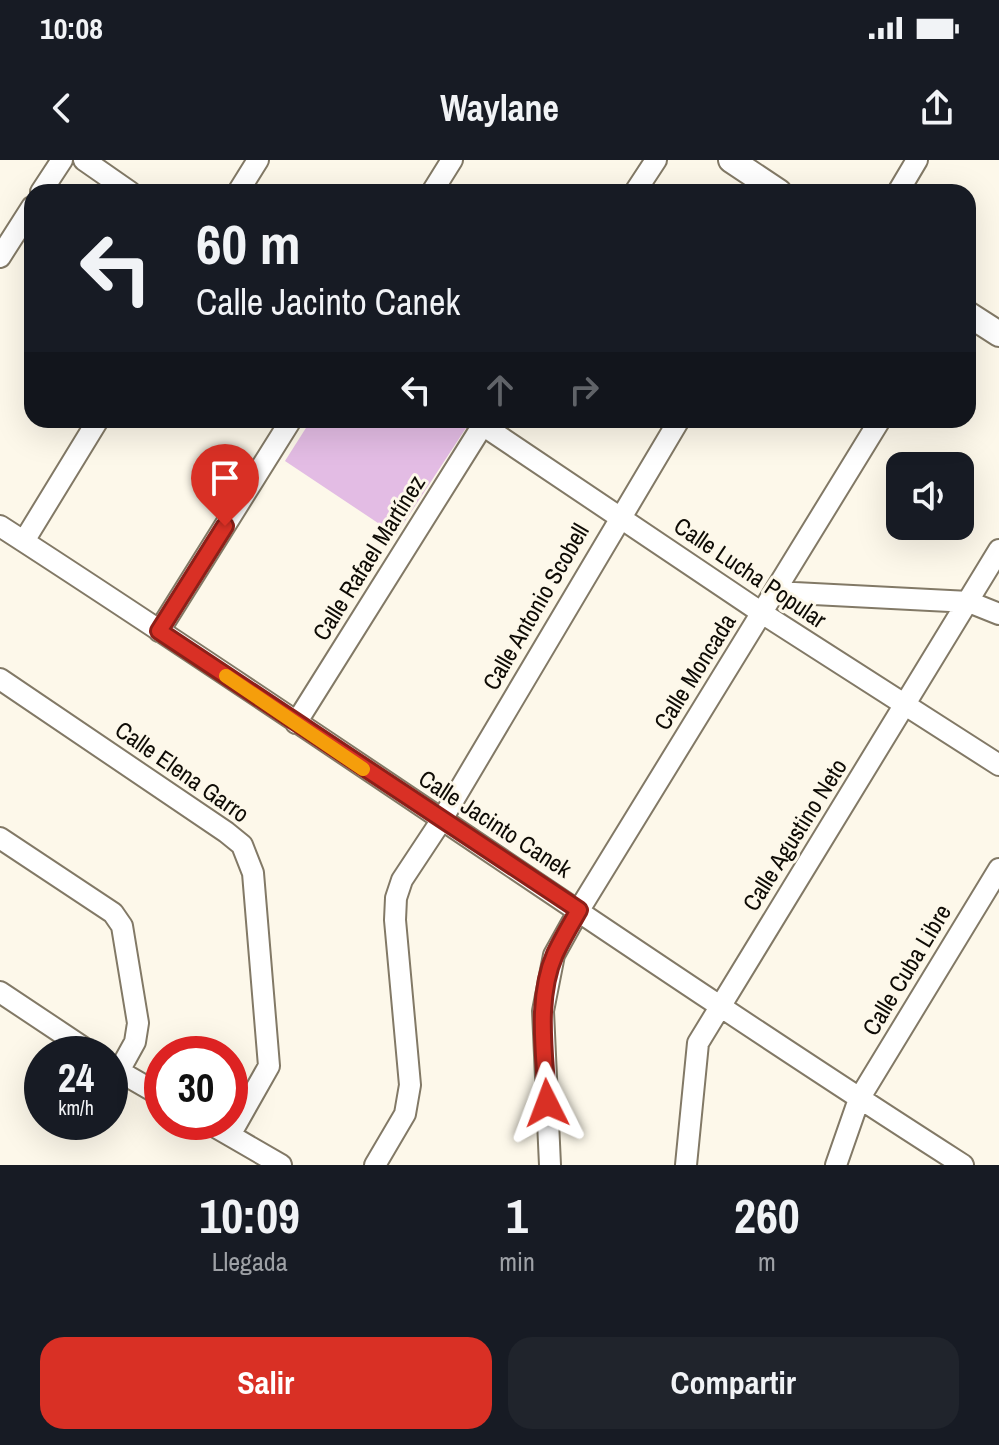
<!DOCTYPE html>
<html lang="es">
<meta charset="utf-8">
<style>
body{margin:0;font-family:"Archivo Narrow",sans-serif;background:#20242c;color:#f1f3f6;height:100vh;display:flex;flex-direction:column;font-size:30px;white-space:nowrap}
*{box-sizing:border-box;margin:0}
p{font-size:26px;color:#9ea1a6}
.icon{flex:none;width:44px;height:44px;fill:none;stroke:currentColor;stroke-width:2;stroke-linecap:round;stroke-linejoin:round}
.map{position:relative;height:1005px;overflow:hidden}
.drawer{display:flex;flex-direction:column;background:#171b24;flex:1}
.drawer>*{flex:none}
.banner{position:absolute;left:24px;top:24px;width:952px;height:244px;border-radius:24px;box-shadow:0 8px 32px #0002;background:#171b24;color:#f1f3f6;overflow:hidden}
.fabs{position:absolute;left:886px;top:292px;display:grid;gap:16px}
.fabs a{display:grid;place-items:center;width:88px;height:88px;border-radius:16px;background:#171b24;box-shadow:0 8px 32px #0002;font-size:40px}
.speed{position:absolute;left:24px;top:876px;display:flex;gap:16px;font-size:40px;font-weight:700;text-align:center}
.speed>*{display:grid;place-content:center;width:104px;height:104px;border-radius:50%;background:#171b24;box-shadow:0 8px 32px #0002;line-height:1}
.speed small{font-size:20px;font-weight:400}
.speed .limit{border:12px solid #d22;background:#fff;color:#111}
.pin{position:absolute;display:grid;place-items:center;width:68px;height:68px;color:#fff;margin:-82px -34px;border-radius:50% 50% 50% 0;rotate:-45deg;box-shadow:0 0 8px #0007}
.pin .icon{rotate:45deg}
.me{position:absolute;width:88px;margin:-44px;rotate:357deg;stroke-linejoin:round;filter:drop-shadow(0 0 6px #0008)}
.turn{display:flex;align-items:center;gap:28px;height:168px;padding:0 40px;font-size:36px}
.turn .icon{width:104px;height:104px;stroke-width:2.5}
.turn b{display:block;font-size:56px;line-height:68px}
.lanes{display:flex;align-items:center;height:76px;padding:0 40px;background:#0003;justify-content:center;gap:40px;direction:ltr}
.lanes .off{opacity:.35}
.eta{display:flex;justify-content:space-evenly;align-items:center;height:136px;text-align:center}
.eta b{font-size:48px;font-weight:800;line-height:56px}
.action{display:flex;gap:16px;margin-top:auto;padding:16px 40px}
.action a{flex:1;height:92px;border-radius:24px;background:#d93025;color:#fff;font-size:32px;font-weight:800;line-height:92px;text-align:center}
.action a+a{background:#20242c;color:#f1f3f6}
.status{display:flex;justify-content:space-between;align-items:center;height:56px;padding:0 40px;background:#171b24;direction:ltr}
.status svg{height:22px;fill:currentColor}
header{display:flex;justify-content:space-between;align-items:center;height:104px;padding:0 40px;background:#171b24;font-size:36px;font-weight:800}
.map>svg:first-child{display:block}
</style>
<div class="status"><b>10:08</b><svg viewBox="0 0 49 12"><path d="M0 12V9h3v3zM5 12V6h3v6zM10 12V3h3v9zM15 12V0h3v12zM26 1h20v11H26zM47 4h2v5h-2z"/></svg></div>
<header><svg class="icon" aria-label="back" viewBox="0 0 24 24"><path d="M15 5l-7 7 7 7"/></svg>Waylane<svg class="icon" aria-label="share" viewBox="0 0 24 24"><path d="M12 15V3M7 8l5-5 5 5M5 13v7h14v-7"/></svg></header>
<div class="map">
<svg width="999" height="1005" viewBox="0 0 999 1005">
<rect width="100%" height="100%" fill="#fdf8ea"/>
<path fill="#e3bce4" d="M311,260H454L466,268L396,375L285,301Z"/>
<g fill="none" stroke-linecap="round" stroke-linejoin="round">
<g stroke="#827966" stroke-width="24">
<path id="minor" d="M84,0L130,32
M41,32L62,0
M238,32L258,0
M432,32L452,0
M635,32L656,0
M898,32L917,0
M0,97L32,47
M475,260L762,453L999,605
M0,366C324,575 638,797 963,1005
M24,381L98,260
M775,432L969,442L999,454
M159,471L291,260
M0,519L226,672L242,685L253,713L269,906L230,975
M296,563L486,260
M0,678L113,753L122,766L138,863L135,882L119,911
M0,832L93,894
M110,906L162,936
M207,962L281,1005
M375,1005L405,954L410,925L395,760L396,738L402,720L441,661L679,260
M550,1005L543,851L554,795L579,750L880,260
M686,1005L698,883L999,390
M836,1005L859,939L999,709"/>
</g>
<g stroke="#827966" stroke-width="28">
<path id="tertiary" d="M731,0L779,32
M968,154L999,174"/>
</g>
<use href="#minor" stroke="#fff" stroke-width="20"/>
<use href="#tertiary" stroke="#fff" stroke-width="24"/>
</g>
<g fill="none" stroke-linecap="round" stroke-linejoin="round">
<g stroke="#8d1f18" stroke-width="20">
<path id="route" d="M225,366L159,471L579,750C571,764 562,779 555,794C535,840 545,895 547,943"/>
</g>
<use href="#route" stroke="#d93025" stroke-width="14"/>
<path stroke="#f59e0b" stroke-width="14" d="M226,516L363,609"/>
</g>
<g text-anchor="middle" stroke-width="6" stroke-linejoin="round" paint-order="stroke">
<g font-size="24" fill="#0e0b05" stroke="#fdf8ea">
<text transform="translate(369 398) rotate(-58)" y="8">Calle Rafael Martínez</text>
<text transform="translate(750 413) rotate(34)" y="8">Calle Lucha Popular</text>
<text transform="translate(536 447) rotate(-60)" y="8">Calle Antonio Scobell</text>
<text transform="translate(695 512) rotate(-58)" y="8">Calle Moncada</text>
<text transform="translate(182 612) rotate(35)" y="8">Calle Elena Garro</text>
<text transform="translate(495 664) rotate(33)" y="8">Calle Jacinto Canek</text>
<text transform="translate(795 675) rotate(-58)" y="8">Calle Agustino Neto</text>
<text transform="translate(907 810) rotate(-59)" y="8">Calle Cuba Libre</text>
</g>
</g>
</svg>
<div class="fabs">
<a><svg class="icon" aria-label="sound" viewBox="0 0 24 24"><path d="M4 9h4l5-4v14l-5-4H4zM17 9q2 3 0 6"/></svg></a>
</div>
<div class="speed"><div>24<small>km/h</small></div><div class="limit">30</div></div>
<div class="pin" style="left:225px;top:366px;background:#d93025"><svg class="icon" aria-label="arrive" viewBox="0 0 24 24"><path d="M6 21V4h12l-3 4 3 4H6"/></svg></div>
<svg class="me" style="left:547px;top:943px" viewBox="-20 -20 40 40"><path d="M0-17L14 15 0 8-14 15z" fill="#d93025" stroke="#fff" stroke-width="4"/></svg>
<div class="banner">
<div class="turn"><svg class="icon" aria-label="left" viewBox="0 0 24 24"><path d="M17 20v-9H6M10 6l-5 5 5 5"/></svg><div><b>60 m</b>Calle Jacinto Canek</div></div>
<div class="lanes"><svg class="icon" aria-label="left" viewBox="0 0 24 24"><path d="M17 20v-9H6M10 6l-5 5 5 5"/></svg><svg class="icon off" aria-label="ahead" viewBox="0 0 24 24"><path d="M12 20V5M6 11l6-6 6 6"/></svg><svg class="icon off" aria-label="right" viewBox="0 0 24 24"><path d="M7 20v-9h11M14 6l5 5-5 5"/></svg></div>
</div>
</div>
<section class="drawer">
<div class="eta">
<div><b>10:09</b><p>Llegada</p></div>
<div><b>1</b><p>min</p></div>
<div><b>260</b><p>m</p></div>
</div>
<div class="action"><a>Salir</a><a>Compartir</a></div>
</section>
